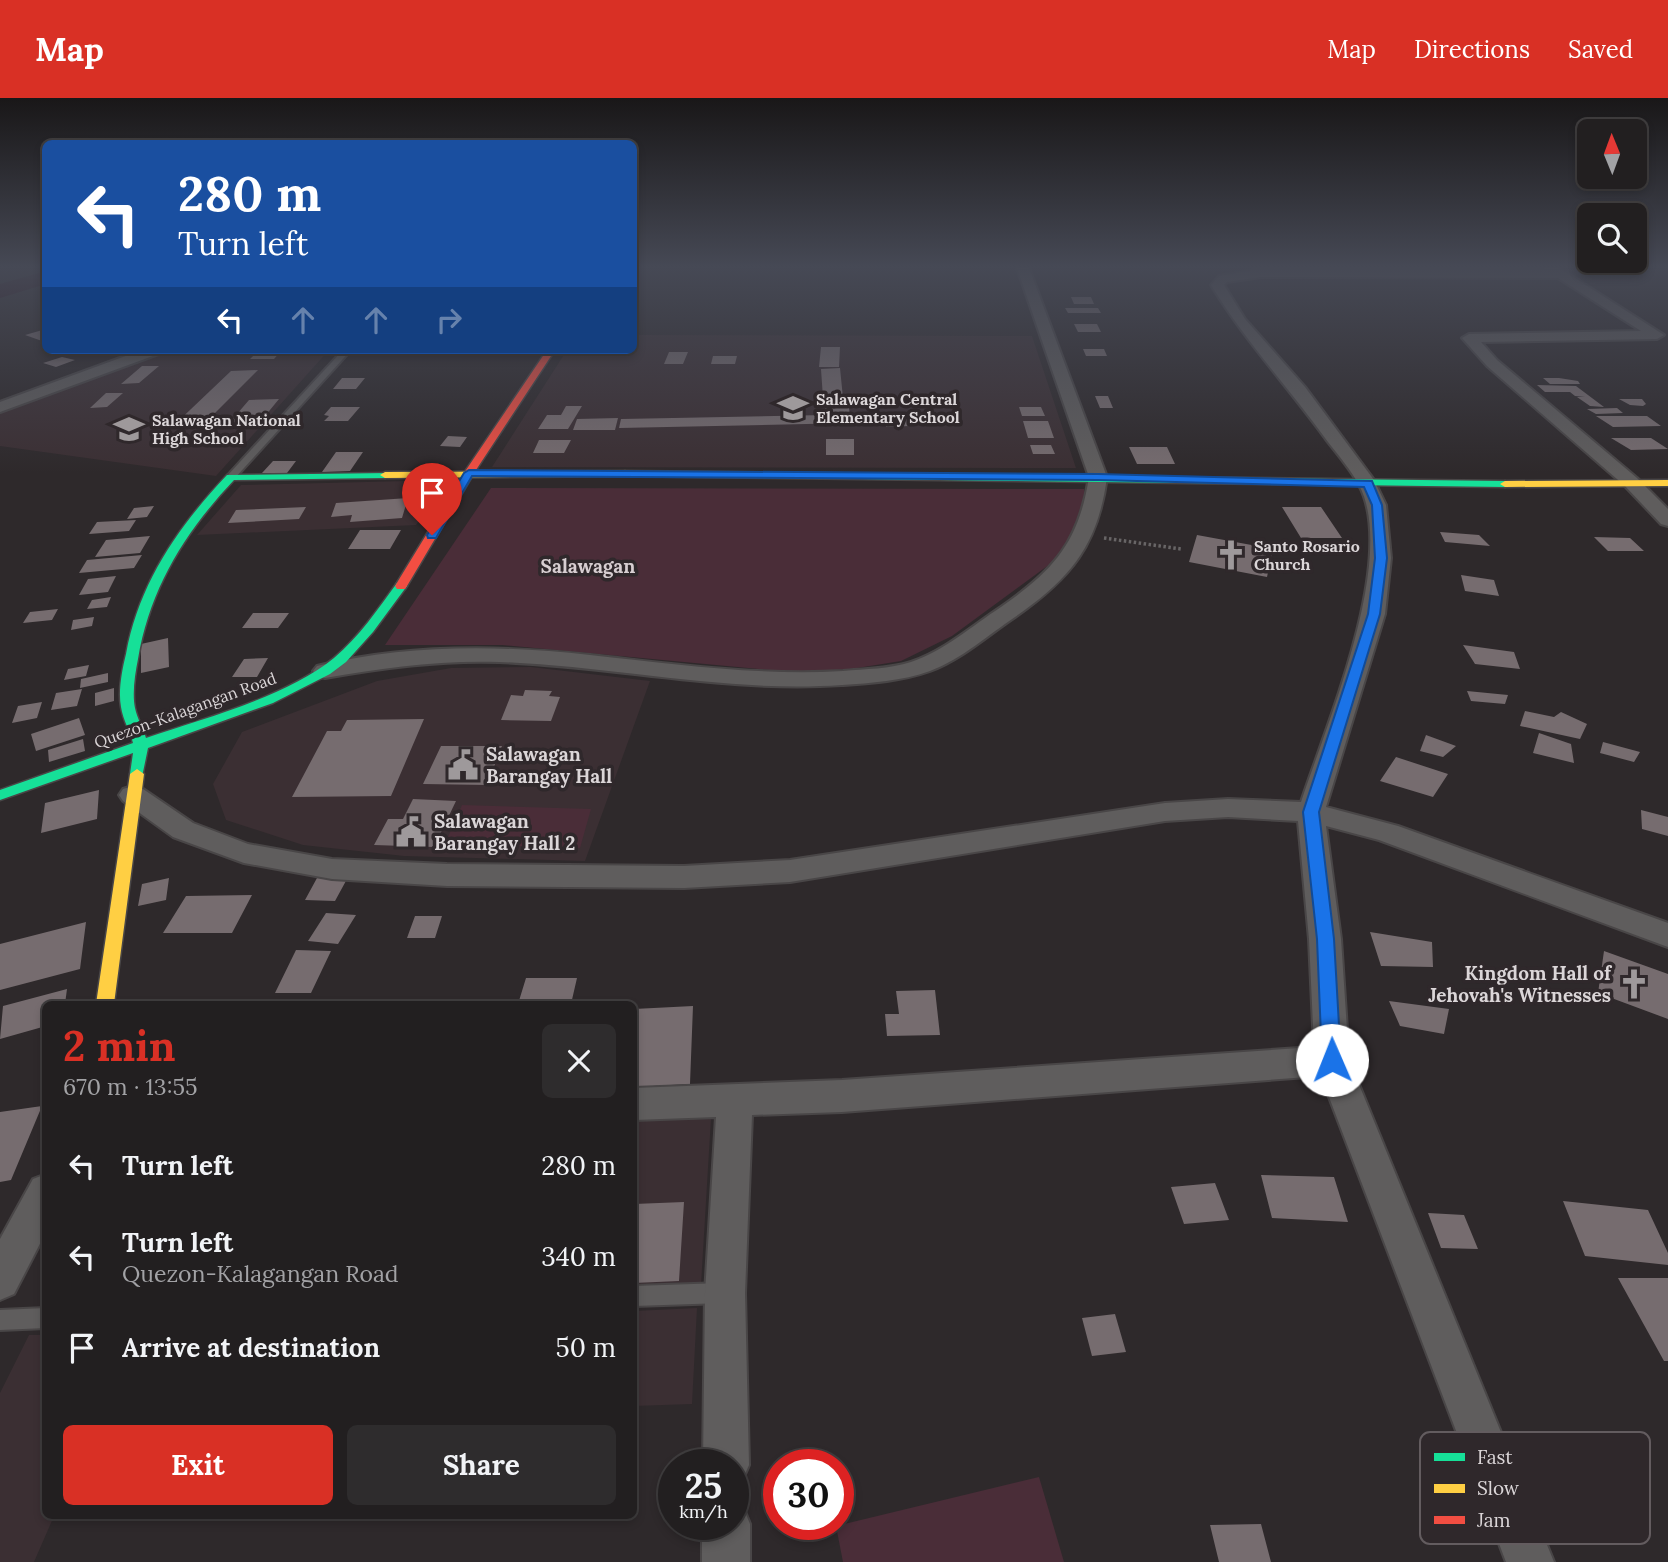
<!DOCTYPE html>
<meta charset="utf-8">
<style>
body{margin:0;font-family:Lora,serif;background:#2e2c2d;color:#f1f3f6;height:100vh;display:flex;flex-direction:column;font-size:26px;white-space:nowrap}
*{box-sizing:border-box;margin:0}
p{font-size:23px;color:#a2a2a5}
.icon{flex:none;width:38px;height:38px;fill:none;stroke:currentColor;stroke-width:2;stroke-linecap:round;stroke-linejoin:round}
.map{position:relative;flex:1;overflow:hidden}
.drawer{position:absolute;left:42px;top:903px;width:595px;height:518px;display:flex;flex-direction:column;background:#221f20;border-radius:10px;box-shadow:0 4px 10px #0003,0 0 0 2px #3f3d3e}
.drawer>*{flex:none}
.hud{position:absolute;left:42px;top:42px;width:595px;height:214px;border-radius:10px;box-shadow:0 4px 10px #0003,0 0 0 2px #3f3d3e;background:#1a4fa0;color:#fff;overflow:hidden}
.needle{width:46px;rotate:359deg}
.fabs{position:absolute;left:1577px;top:21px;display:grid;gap:14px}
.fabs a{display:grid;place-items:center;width:70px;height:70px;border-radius:10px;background:#221f20;box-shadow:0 4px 10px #0003,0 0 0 2px #3f3d3e;font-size:35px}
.speed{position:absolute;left:658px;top:1351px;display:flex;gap:14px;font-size:35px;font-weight:700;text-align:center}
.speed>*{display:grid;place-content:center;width:91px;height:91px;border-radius:50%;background:#221f20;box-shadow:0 4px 10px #0003,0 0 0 2px #3f3d3e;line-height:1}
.speed small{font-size:18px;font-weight:400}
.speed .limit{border:10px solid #d22;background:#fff;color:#111}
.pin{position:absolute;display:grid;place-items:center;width:60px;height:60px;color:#fff;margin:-72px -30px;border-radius:50% 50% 50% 0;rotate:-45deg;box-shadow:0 0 7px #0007}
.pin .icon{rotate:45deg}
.me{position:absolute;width:77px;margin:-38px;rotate:359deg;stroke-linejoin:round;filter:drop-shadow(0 0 5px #0008)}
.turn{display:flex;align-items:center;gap:24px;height:147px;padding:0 21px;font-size:32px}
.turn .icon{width:91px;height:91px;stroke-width:2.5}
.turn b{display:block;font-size:49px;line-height:60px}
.lanes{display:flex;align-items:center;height:66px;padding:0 21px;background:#0003;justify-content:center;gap:35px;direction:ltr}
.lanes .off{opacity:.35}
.round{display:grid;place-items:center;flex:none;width:74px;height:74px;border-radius:10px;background:#2e2c2d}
.summary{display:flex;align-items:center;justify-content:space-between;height:119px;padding:0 21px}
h1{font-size:42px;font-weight:700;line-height:52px;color:#d93025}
.action{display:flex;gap:14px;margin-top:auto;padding:14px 21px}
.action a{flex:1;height:80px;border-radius:10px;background:#d93025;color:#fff;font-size:28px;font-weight:700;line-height:80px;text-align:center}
.action a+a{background:#2e2c2d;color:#f1f3f6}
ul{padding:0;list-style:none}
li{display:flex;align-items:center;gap:21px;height:91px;padding:0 21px}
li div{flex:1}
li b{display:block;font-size:26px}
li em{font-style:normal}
header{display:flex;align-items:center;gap:42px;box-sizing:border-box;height:98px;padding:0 35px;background:#d93025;color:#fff}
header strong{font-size:33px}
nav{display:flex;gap:38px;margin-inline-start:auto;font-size:24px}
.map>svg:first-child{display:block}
</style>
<header>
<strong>Map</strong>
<nav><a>Map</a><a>Directions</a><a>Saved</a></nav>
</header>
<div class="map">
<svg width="1668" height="1464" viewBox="0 0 1668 1464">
<rect width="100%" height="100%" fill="#2e292b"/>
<path fill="#3b2f33" d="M634,237L1032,238L1076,370L492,369L567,252H634Z
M166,252H329L216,378L0,348V314Z
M448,382L416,427L197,437L241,387Z
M531,569L650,583L585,763L404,758L303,747L226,722L213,686L242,634L377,583L451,570Z
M711,1020L701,1187L634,1190V1023Z
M697,1210L692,1306L634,1308V1213Z
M29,1237H45L46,1418H54L34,1464H0V1295Z"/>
<path fill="#4a2d38" d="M491,390L1084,391L1085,406L1061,458L952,538L901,563L851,571L792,574L502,547H385Z
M462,707L591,711L580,750L445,746Z
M1039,1379L1064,1464H843L836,1428Z"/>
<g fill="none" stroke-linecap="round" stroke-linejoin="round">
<path fill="#270916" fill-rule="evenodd" d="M46,173V186L0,200V186Z"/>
</g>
<path fill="#766c6f" d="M1071,199H1091L1094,206H1074Z
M1065,210H1098L1101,215H1068Z
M1074,226H1097L1101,234H1078Z
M46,231V242L42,243L25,237Z
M821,249H840L839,269H819Z
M1083,251H1104L1107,258H1086Z
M259,252H282L274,261H250Z
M669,254H688L683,266H664Z
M713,258H737L735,266H711Z
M62,259L75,262L56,269L43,265Z
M142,268H159L139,285L121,286Z
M840,270L843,300H823L821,271Z
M258,272L200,330L170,331L231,273Z
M342,280H365L356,291H333Z
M1543,280H1559L1578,283L1580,286H1550Z
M1537,287L1576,288L1604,309L1590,308L1577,299H1585L1575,298L1570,294H1545Z
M106,295H123L107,309L90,310Z
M1095,298H1108L1113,310H1100Z
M279,301L256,329L225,330L249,302Z
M1619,301H1642L1646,306L1643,308L1630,307Z
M566,308H582L568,331H538L547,317H561Z
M331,309H360L348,323H324L329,318L324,317Z
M1019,309H1041L1045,318H1022Z
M825,310H849L851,325L619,330L621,321L825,317Z
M1617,310L1623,315L1596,316L1587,311Z
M1596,318H1647L1661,328L1613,329Z
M618,320L615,332H573L577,321Z
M885,320H907L909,328L886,329Z
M1023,323H1048L1054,340H1028Z
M448,338L467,339L460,349L440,348Z
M1611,340H1651L1668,351L1631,352Z
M826,341H854V357H826Z
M539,342H571L564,355H533Z
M1030,347H1051L1055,356H1033Z
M1129,349H1167L1175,366H1137Z
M336,354H363L350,373L322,374Z
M273,363H296L287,375H262Z
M408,400L402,420L350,424L352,417L331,419L336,405Z
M154,408L147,419L127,421L134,410Z
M306,409L299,421L228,425L236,412Z
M1282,409H1321L1342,440H1301Z
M136,422L129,433L89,436L97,424Z
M360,432H401L390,451H348Z
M1440,434L1479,437L1490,448L1445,444Z
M1197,437L1273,451L1267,479L1189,464Z
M150,438L140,455L95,459L106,442Z
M1594,439L1630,440L1644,453H1608Z
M142,457L134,470L79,475L87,462Z
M1461,477L1494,482L1499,498L1465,493Z
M116,478L108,494L79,497L88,481Z
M111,499L107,509L87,511L92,502Z
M58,511L52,522L23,525L30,514Z
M253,515H289L278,530H242Z
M94,519L92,528L71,532L73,522Z
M168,540L169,569L141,575V546Z
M1463,547L1514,554L1520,571L1475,566Z
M268,560L257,579H232L244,561Z
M89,567L86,578L64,582L68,571Z
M108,575V584L80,590L81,581Z
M114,590V603L95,608V595Z
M82,591L77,608L51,612L56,595Z
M525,592L552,593L549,598L560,599L551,623L501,622L511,597L523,598Z
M1467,593L1508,597L1505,606L1471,603Z
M42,604L37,620L12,625L18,608Z
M1525,613L1554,619L1561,614L1587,626L1580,641L1520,628Z
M79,620L85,637L36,653L31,636Z
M424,621L391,698L292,699L327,633H341L347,622Z
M1539,635L1571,646L1574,665L1533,655Z
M1426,637L1456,648L1443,659L1420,653Z
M83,641L85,653L49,664L48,652Z
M1603,644L1640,654L1634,664L1600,655Z
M441,648H502L487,687L423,686Z
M1396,659L1448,676L1433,699L1380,683Z
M99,692L97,721L41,735L45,705Z
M413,701L456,703L434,749L374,747L388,721H403Z
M1641,712L1668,719V738L1642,731Z
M169,780L166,802L138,808L142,786Z
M317,780L347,781L335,803L305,802Z
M252,797L232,835H163L186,798Z
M326,815L356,817L338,846L308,843Z
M415,818H442L435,840H407Z
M86,824L80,871L0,892V846Z
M1370,834L1432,844L1433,869L1381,868Z
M296,852L331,853L311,895H275Z
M1604,853L1668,876V921L1598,895Z
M526,880H577L571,906H518Z
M67,891L65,906H46V928L0,941L3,908Z
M935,892L940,937L887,938L885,916H899L896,893Z
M1389,903L1449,911L1444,936L1400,928Z
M693,908L690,986L634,989V911Z
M42,1008L11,1082L0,1084V1014Z
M1261,1077L1334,1079L1348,1124L1272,1120Z
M1215,1085L1229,1122L1184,1126L1171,1089Z
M1563,1103L1648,1112L1668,1155V1167L1585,1158Z
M684,1104L679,1183L634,1185V1106Z
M1428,1115L1464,1117L1478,1151L1441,1150Z
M1618,1180H1668V1263H1664Z
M1115,1216L1126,1254L1092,1258L1082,1220Z
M1261,1426L1271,1464H1219L1210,1427Z"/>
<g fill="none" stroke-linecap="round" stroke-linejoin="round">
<g stroke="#494647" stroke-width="4">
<path id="lane" d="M343,252H351L234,381H228V377Z
M723,1185L730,1188L733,1195L730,1202L723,1205L634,1208V1188Z
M46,1210V1230L0,1232V1212Z"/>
</g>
<g stroke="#494647" stroke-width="4">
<path id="street" d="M1017,170H1029L1107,379C1098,447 1071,480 1015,519C988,537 962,561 930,573C902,583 871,585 842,587C726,595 614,568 499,564C440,562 382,570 325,580L317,578L313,573L317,568C406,546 500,547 590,557C674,566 758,578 843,573C865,571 890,571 911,564C944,553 972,528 1001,509C1054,472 1079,444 1089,379Z
M1545,170H1559L1664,237L1657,241L1481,244L1497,262L1637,380L1668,411V428L1661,426L1625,388L1487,268L1462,240L1469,236L1641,233L1558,180L1261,179L1227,184L1224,187L1245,221L1305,289L1374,382L1386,407L1391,460L1385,516L1326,709L1398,728L1668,825V849L1379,742L1326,728L1341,841L1349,962L1554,1464H1506L1321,978L842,1014L752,1017L745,1195L749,1367L742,1383L733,1387V1367H703L705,1195L716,1019L634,1022V990L842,982L1314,949L1309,841L1298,723L1228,719L1165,723L790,784L684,790L447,788L332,781L244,765L173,739L123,703L119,697L123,691L133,688L143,691L193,725L248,746L332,761L447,766L684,768L790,762L1165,705L1228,701L1301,704C1326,628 1398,460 1359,387C1351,372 1339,358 1328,344C1290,291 1245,243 1211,187L1219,178L1261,171L1546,172Z
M142,252H163L161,255L0,314V304Z
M46,1076V1134L14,1196L0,1202V1141L33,1081Z
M733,1405L743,1409L750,1426V1464H702V1426H733Z"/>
</g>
<g stroke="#494647" stroke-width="3">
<path id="fast" d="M625,373L1505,383L1510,386L1505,389L621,378L620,376Z
M389,375L390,377L385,380L234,382C185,434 150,490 138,561C135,576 132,595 135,610C137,620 143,630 146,640C205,620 286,599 334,560C359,539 378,511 397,485H405L407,488L373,534L346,564L330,576L273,605L148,650L142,679L137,681L130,676L133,655L0,702V692L133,645C130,633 123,622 121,609C118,593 122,572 126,556C139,485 178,429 227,377Z"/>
</g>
<g stroke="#494647" stroke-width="3">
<path id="slow" d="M625,373L630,376L629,378L385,380L380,377L385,374Z
M1668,382V388L1505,389L1500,386L1505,383Z
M137,671L144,676L114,906H96L130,676Z"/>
</g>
<g stroke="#494647" stroke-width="3">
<path id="jam" d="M547,252H555L474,375L407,488L405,491H397L395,488L464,375Z"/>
</g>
<path stroke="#686566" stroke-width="3.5" stroke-dasharray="2.5 2.5" stroke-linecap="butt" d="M1104,440L1181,451"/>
<use href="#lane" fill="#5f5d5d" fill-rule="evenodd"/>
<use href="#street" fill="#5f5d5d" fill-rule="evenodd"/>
<use href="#fast" fill="#16e098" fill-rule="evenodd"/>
<use href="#slow" fill="#ffcf43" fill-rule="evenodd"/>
<use href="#jam" fill="#f24e42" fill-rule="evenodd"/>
</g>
<linearGradient id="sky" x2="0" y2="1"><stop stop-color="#191718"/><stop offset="0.45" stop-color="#464955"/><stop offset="1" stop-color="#464955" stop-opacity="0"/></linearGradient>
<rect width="1668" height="375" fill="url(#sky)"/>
<path fill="#1a73e8" stroke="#114b97" stroke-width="2" d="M469,372L1098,376L1372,383L1382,407L1387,460L1380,516L1319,714L1334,841L1341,962L1338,968L1332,970L1325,968L1322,962L1317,841L1303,714L1368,516L1375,460L1372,407L1364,389L1098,382L472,378L436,440H428L427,437L464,375Z"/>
<defs>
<g id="school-bare" transform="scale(2.415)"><path d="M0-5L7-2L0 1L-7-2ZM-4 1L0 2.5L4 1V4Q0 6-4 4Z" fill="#9e999b" stroke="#2f282b" stroke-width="2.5" paint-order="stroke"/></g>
<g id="church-bare" transform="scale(2.415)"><path d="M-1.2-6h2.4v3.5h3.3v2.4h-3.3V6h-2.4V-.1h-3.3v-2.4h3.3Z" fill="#9e999b" stroke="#2f282b" stroke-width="2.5" paint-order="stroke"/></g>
<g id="civic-bare" transform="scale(2.415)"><path d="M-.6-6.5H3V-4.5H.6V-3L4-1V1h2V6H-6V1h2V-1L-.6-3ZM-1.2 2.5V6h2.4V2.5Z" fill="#9e999b" stroke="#2f282b" stroke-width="2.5" paint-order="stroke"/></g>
</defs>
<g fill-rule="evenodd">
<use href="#school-bare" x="793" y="310"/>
<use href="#school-bare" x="129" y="331"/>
<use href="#church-bare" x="1231" y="457"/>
<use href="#civic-bare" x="463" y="667"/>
<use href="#civic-bare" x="411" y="734"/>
<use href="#church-bare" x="1634" y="886"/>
</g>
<g text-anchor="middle" stroke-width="7" stroke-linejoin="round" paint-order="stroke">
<g font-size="16" font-weight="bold" fill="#dbd6d8" stroke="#2f282b" text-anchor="start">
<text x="816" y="307">Salawagan Central<tspan x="816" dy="18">Elementary School</tspan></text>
<text x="152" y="328">Salawagan National<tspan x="152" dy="18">High School</tspan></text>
<text x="1254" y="454">Santo Rosario<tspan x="1254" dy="18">Church</tspan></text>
</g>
<g font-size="16" fill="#dbd6d8" stroke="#2f282b">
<text transform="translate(185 612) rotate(-20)" y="6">Quezon-Kalagangan Road</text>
</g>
<g font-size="19" font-weight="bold" fill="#d7ced1" stroke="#2f282b">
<text x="588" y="475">Salawagan</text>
</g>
<g font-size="19" font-weight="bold" fill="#dbd6d8" stroke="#2f282b" text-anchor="start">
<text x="486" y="663">Salawagan<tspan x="486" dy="22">Barangay Hall</tspan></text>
<text x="434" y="730">Salawagan<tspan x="434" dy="22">Barangay Hall 2</tspan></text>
<text x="1611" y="882" text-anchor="end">Kingdom Hall of<tspan x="1611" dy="22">Jehovah's Witnesses</tspan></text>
</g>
</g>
<rect x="1420" y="1334" width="230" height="112" rx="10" fill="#2f282b" stroke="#635c5f" stroke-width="2"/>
<rect x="1434" y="1355" width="31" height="8" fill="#16e098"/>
<rect x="1434" y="1386" width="31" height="9" fill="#ffcf43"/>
<rect x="1434" y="1418" width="31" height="8" fill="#f24e42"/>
<g font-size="19" fill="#dbd6d8">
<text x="1477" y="1366">Fast</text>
<text x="1477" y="1397">Slow</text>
<text x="1477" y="1429">Jam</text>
</g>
</svg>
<div class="fabs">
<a><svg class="needle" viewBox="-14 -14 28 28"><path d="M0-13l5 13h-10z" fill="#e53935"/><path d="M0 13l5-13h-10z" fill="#a2a2a5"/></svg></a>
<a><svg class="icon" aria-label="search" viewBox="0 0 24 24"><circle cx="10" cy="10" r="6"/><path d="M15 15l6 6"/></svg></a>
</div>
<div class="speed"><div>25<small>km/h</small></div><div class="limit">30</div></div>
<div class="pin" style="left:432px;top:437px;background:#d93025"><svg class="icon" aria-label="arrive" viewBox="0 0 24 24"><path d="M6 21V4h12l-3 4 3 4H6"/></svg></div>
<svg class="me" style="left:1332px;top:962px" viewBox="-20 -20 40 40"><circle r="19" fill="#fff"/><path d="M0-13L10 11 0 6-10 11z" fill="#1a73e8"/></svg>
<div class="hud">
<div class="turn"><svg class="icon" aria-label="left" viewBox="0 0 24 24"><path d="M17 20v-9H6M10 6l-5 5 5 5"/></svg><div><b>280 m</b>Turn left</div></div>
<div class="lanes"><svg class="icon" aria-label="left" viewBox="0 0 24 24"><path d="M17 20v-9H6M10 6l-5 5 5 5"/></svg><svg class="icon off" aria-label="ahead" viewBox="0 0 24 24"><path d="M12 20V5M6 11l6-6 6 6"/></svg><svg class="icon off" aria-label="ahead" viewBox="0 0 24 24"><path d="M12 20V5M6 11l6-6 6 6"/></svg><svg class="icon off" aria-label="right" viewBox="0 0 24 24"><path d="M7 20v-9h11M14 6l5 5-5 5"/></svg></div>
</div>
<section class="drawer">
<div class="summary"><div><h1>2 min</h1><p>670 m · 13:55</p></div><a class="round"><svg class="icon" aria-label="close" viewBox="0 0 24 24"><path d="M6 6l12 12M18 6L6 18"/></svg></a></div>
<ul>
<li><svg class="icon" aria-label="left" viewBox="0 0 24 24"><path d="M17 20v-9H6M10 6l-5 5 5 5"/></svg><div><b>Turn left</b></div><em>280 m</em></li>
<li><svg class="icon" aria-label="left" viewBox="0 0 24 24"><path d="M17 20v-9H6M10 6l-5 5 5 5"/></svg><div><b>Turn left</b><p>Quezon-Kalagangan Road</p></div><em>340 m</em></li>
<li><svg class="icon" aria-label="arrive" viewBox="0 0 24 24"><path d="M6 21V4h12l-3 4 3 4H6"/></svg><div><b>Arrive at destination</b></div><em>50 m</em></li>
</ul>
<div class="action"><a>Exit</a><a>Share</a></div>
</section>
</div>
